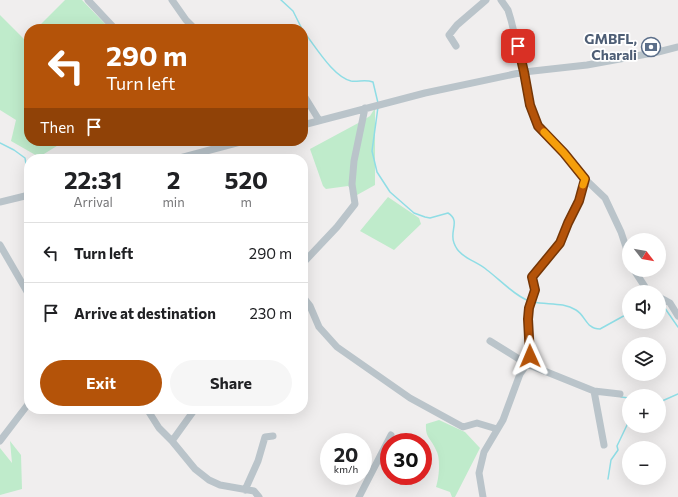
<!DOCTYPE html>
<meta charset="utf-8">
<style>
body{margin:0;font-family:Commissioner,sans-serif;background:#f6f6f6;color:#202124;height:100vh;display:flex;flex-direction:column;font-size:15px;white-space:nowrap}
*{box-sizing:border-box;margin:0}
p{font-size:13px;color:#757577}
.icon{flex:none;width:22px;height:22px;fill:none;stroke:currentColor;stroke-width:2;stroke-linecap:round;stroke-linejoin:round}
.map{position:relative;flex:1;overflow:hidden}
.details{position:absolute;left:24px;top:154px;width:284px;height:260px;display:flex;flex-direction:column;background:#fff;border-radius:16px;box-shadow:0 4px 16px #0002}
.details>*{flex:none}
.guide{position:absolute;left:24px;top:24px;width:284px;height:122px;border-radius:16px;box-shadow:0 4px 16px #0002;background:#b45309;color:#fff;overflow:hidden}
.needle{width:26px;rotate:121deg}
.controls{position:absolute;left:622px;top:233px;display:grid;gap:8px}
.controls a{display:grid;place-items:center;width:44px;height:44px;border-radius:50%;background:#fff;box-shadow:0 4px 16px #0002;font-size:20px}
.speed{position:absolute;left:320px;top:433px;display:flex;gap:8px;font-size:20px;font-weight:700;text-align:center}
.speed>*{display:grid;place-content:center;width:52px;height:52px;border-radius:50%;background:#fff;box-shadow:0 4px 16px #0002;line-height:1}
.speed small{font-size:10px;font-weight:400}
.speed .limit{border:6px solid #d22;background:#fff;color:#111}
.pin{position:absolute;display:grid;place-items:center;width:34px;height:34px;color:#fff;margin:-17px;border-radius:8px;box-shadow:0 2px 6px #0006}
.me{position:absolute;width:44px;margin:-22px;rotate:359deg;stroke-linejoin:round;filter:drop-shadow(0 0 3px #0008)}
.turn{display:flex;align-items:center;gap:14px;height:84px;padding:0 16px;font-size:18px}
.turn .icon{width:52px;height:52px;stroke-width:2.5}
.turn b{display:block;font-size:28px;line-height:34px}
.then{display:flex;align-items:center;height:38px;padding:0 16px;background:#0003;gap:8px;font-size:15px}
.eta{display:flex;justify-content:space-evenly;align-items:center;height:68px;text-align:center}
.eta b{font-size:24px;font-weight:700;line-height:28px}
.button{display:flex;gap:8px;margin-top:auto;padding:8px 16px}
.button a{flex:1;height:46px;border-radius:24px;background:#b45309;color:#fff;font-size:16px;font-weight:700;line-height:46px;text-align:center}
.button a+a{background:#f6f6f6;color:#202124}
ul{padding:0;list-style:none}
li{display:flex;align-items:center;gap:12px;height:60px;padding:0 16px;border-top:1px solid #e0e0e0}
li div{flex:1}
li b{display:block;font-size:15px}
li em{font-style:normal}
.map>svg:first-child{display:block}
</style>
<div class="map">
<svg width="678" height="497" viewBox="0 0 678 497">
<rect width="100%" height="100%" fill="#f0eeee"/>
<path fill="#bfebcb" d="M65,0H82L110,29H36Z
M0,15L25,40L29,36V141H65L39,157L11,141L16,120L0,110Z
M375,108V185L357,195L348,186L326,189L323,186L310,149L362,121L370,116Z
M388,197L419,218L421,224L394,250L360,231Z
M439,420L465,432L480,448L455,497H452L450,492L436,487C439,478 441,458 436,450C431,438 425,438 426,424Z
M10,441L21,455L22,489L0,495V448L12,463Z"/>
<g fill="none" stroke-linecap="round" stroke-linejoin="round">
<path stroke="#8fdde5" stroke-width="1.5" d="M281,0L293,11L302,29
M303,31C315,45 332,76 351,81C359,82 365,79 373,82L378,103
M378,107L372,151L377,172L390,192L414,213L425,217L430,218L448,213C461,221 449,231 454,243C459,258 477,261 487,270C498,278 517,298 530,301
M0,143L14,150L25,158L29,182
M533,302C548,305 563,302 576,310C586,316 586,329 600,329L629,313
M659,302L662,304L678,327
M621,397L629,398
M659,400L662,401L678,394
M608,479L611,460L618,450L617,446L627,425L629,416"/>
<path stroke="#bac4ca" stroke-width="7" d="M88,0L115,29
M172,0L186,20L195,29
M501,0L508,10L511,20L524,72L529,105L538,126L564,153L585,179L605,198L621,232L629,256
M456,46L449,35L457,25L486,0
M303,94L319,120
M303,125L425,93L524,72L587,65L658,52L678,47
M176,159L244,141
M0,202L29,195
M0,245L29,295
M303,263L337,227L355,204L352,184L354,161L365,108
M634,270L647,290L649,292
M303,297L310,306L319,327L337,347L410,398L463,427L477,423L497,429
M659,297L670,303L678,316
M490,341L527,364L594,391L620,394
M594,391L604,445
M147,409L159,428L172,441L195,469L209,480L220,485L254,491L259,497
M0,441L29,403
M172,441L195,409
M245,490L258,461L265,437L273,436
M359,497L391,435
M483,497L479,473L484,452L503,420L520,374L527,364L530,356L528,319L529,308L535,290L532,277L560,243L568,223L579,201L585,179"/>
</g>
<g fill="none" stroke-linecap="round" stroke-linejoin="round">
<g stroke="#753606" stroke-width="10">
<path id="route" d="M518,46L524,72L530,105L538,126L564,153L585,179L579,201L568,223L560,243L532,277L535,290L529,308L528,319L530,356"/>
</g>
<use href="#route" stroke="#b45309" stroke-width="7"/>
<path stroke="#f59e0b" stroke-width="7" d="M544,132L564,153L585,179L583,185"/>
</g>
<defs>
<g id="bank-ring" transform="scale(1)"><circle r="9.5" fill="#fff" stroke="#5c6f8a" stroke-width="1.5"/><path d="M-6-4H6V4H-6ZM0-2.3a2.3 2.3 0 1 0 0 4.6a2.3 2.3 0 1 0 0-4.6Z" fill="#5c6f8a"/></g>
</defs>
<g fill-rule="evenodd">
<use href="#bank-ring" x="651" y="47"/>
</g>
<g text-anchor="middle" stroke-width="3.5" stroke-linejoin="round" paint-order="stroke">
<g font-size="14" font-weight="bold" fill="#4e5e75" stroke="#fff" text-anchor="end">
<text x="637" y="44">GMBFL,<tspan x="637" dy="16">Charali</tspan></text>
</g>
</g>
</svg>
<div class="controls">
<a><svg class="needle" viewBox="-14 -14 28 28"><path d="M0-13l5 13h-10z" fill="#e53935"/><path d="M0 13l5-13h-10z" fill="#757577"/></svg></a>
<a><svg class="icon" aria-label="sound" viewBox="0 0 24 24"><path d="M4 9h4l5-4v14l-5-4H4zM17 9q2 3 0 6"/></svg></a>
<a><svg class="icon" aria-label="layers" viewBox="0 0 24 24"><path d="M12 4l9 5-9 5-9-5zM3 14l9 5 9-5"/></svg></a>
<a>+</a>
<a>−</a>
</div>
<div class="speed"><div>20<small>km/h</small></div><div class="limit">30</div></div>
<div class="pin" style="left:518px;top:46px;background:#d93025"><svg class="icon" aria-label="arrive" viewBox="0 0 24 24"><path d="M6 21V4h12l-3 4 3 4H6"/></svg></div>
<svg class="me" style="left:530px;top:356px" viewBox="-20 -20 40 40"><path d="M0-17L14 15 0 8-14 15z" fill="#b45309" stroke="#fff" stroke-width="4"/></svg>
<div class="guide">
<div class="turn"><svg class="icon" aria-label="left" viewBox="0 0 24 24"><path d="M17 20v-9H6M10 6l-5 5 5 5"/></svg><div><b>290 m</b>Turn left</div></div>
<div class="then">Then<svg class="icon" aria-label="arrive" viewBox="0 0 24 24"><path d="M6 21V4h12l-3 4 3 4H6"/></svg></div>
</div>
<section class="details">
<div class="eta">
<div><b>22:31</b><p>Arrival</p></div>
<div><b>2</b><p>min</p></div>
<div><b>520</b><p>m</p></div>
</div>
<ul>
<li><svg class="icon" aria-label="left" viewBox="0 0 24 24"><path d="M17 20v-9H6M10 6l-5 5 5 5"/></svg><div><b>Turn left</b></div><em>290 m</em></li>
<li><svg class="icon" aria-label="arrive" viewBox="0 0 24 24"><path d="M6 21V4h12l-3 4 3 4H6"/></svg><div><b>Arrive at destination</b></div><em>230 m</em></li>
</ul>
<div class="button"><a>Exit</a><a>Share</a></div>
</section>
</div>
